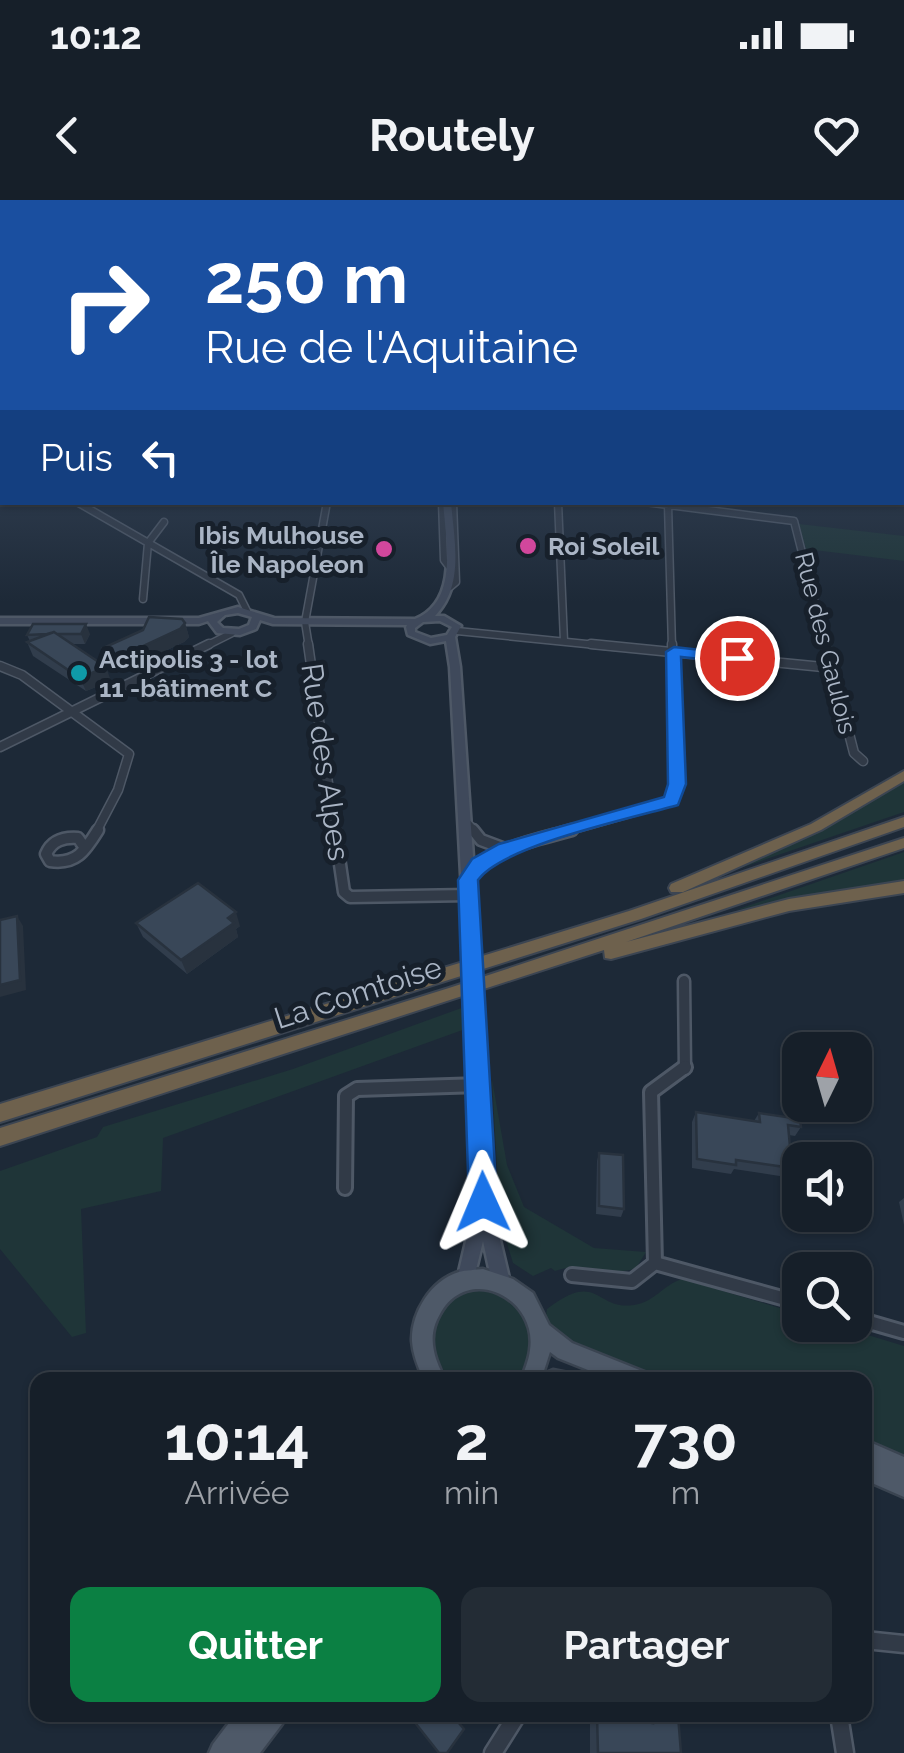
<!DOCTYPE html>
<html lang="fr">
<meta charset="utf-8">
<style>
body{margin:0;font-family:Raleway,sans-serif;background:#232c35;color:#f1f3f6;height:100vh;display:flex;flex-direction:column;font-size:38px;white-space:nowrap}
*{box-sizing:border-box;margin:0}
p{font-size:32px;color:#9ea2a8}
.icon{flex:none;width:55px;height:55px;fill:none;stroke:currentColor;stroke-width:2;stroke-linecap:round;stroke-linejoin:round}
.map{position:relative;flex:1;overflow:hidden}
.side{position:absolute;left:30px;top:1172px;width:842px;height:350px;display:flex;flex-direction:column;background:#161f29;border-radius:20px;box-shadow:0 2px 8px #0004,0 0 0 2px #353d46}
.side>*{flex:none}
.banner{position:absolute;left:0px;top:0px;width:905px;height:305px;box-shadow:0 2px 8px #0004,0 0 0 2px #353d46;background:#1a4fa0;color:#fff;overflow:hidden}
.needle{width:65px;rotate:5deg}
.tools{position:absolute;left:782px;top:832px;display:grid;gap:20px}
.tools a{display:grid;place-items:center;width:90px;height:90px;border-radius:20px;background:#161f29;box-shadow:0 2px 8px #0004,0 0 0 2px #353d46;font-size:50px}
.pin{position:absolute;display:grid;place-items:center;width:85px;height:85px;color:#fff;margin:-42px;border:5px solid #fff;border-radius:50%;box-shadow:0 2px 10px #0007}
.me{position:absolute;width:110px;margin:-55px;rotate:359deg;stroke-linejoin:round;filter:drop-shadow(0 0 8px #0008)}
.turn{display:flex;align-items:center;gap:35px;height:210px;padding:0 40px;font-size:45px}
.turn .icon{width:130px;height:130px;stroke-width:2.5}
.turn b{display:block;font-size:70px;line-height:85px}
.then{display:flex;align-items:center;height:95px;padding:0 40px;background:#0003;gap:20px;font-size:38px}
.eta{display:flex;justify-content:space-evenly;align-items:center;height:170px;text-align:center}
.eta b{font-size:60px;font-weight:700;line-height:70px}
.cta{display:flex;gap:20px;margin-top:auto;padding:20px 40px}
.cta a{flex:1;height:115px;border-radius:20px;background:#0b8043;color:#fff;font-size:40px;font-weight:700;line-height:115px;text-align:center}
.cta a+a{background:#232c35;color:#f1f3f6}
.status{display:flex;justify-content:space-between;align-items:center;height:70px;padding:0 50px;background:#161f29;direction:ltr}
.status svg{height:28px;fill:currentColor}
header{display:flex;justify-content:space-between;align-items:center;height:130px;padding:0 40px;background:#161f29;font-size:45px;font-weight:700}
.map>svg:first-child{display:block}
</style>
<div class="status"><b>10:12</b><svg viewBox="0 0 49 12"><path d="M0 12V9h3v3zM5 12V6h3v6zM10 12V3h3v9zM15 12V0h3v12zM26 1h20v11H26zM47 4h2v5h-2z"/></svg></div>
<header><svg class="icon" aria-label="back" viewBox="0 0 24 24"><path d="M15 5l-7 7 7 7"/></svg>Routely<svg class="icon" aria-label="heart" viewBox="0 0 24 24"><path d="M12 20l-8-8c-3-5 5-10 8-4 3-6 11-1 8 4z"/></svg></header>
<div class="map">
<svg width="904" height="1553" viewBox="0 0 904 1553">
<rect width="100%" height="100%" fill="#1d2937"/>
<path fill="#1f3538" d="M799,324L904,336V361L806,349Z
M904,577V612L720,675Z
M904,652V681L736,710Z
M467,806L468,828L163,938L161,991L81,1009L86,1133L72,1137L0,1049V971L97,937L103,927L293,869Z
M492,879L507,965L524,1007L594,1048L646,1052L636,1068C612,1078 586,1060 555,1071L551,1068L533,1076L513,1063L500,1021Z
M682,1079L800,1114V1125H835L904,1146V1258L865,1244V1180H673L622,1166L558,1138C548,1129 545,1122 547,1109C599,1069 595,1111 634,1105C655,1102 663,1085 682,1079Z
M479,1090C525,1094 547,1146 515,1180H451C421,1147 432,1095 479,1090Z"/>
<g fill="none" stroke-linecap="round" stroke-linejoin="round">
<g stroke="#4e5866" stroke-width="9">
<path id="minor-far4" d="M77,302L239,395L247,411
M442,302L444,360L450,368
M558,302L564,441
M645,302L794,321L826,447
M668,305L672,447
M450,387L456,382L453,302
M143,399L148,343L164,322
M457,431L616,447
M204,447L232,433
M309,447L305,422L327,302"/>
</g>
<g stroke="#4e5866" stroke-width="11">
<path id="minor-far3" d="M308,444L335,632
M591,444L833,468
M826,444L854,553L863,561
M0,466L22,475L129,554L118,590L96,632
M0,547L209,444
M465,621L475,632
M563,632L672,601L676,595L672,444"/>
</g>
<g stroke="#4e5866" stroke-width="15">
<path id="minor-far2" d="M335,630L344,692L350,697L469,695
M473,630L481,640L505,649
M85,648L78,638C64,637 52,640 46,654L50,661C76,665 85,651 98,630
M469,678C494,646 534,641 572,630
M684,781L685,869"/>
</g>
<g stroke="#4e5866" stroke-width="18">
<path id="minor-far1" d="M345,988L346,896L357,889L480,885
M655,1063L800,1103
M572,1075L632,1081L655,1063L651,892L685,867
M855,1118L904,1132"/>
</g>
<g stroke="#4e5866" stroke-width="21">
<path id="minor" d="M865,1440L904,1444
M839,1515L845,1553
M493,1553L517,1515"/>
</g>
<g stroke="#4e5866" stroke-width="5">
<path id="secondary" d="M443,302H451C454,340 465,385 435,416H444L461,426L455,437L460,467L478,730L471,735L464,730L450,467L446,441L430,444L408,435L406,427L407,425L273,424L260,420L256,429L240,435L217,433L208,421L199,424H0V418H199L238,407L274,418L415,419C459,401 446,342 443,302ZM238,413L252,417L249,425L239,429L223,428L217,422L225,415ZM440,421L452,427L447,435L431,438L415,432V428L423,422Z
M476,820L481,822L483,826L491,1002L510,1082L507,1088L501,1091L495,1088L492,1082L483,1041L472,1086L466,1089L460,1086L457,1080L475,1003L469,826L471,822Z"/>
</g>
<g stroke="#3a4451" stroke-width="5">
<path id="primary" d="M483,1069L513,1079L533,1093L549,1125L572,1143L647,1173L650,1180H613L558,1158L550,1152L541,1180H521C524,1171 529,1160 530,1150C538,1098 468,1063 440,1114C433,1126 431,1137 434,1151C436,1162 441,1170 445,1180H424C418,1167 413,1155 412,1141C411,1113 431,1080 459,1072C466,1070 476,1070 483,1069Z
M553,1170L568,1173L571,1180H543L546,1173Z
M865,1240L904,1257V1297L865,1280Z
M235,1515H286L282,1524L260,1553H209L213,1544Z"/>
</g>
<g stroke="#3c4552" stroke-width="4">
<path id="motorway" d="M904,571V581L821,630L683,692H671L669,688L671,684L811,624Z
M904,617V627L641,719L0,922V904L629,711Z
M904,638V648L626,742L789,699L904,681V693L789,711L611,759L605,758L604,750L0,946V928L449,788Z"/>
</g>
<use href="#minor-far4" stroke="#313a47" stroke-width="6"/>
<use href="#minor-far3" stroke="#313a47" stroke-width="8"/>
<use href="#minor-far2" stroke="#313a47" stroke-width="10"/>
<use href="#minor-far1" stroke="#313a47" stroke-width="12"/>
<use href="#minor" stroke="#313a47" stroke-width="16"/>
<use href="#secondary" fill="#3f495b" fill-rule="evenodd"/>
<use href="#primary" fill="#4e5968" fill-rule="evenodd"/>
<use href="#motorway" fill="#6e614d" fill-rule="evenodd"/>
<g stroke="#4e5866" stroke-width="19" stroke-linecap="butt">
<path id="secondary-bridge" d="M471,730L476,826"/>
</g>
<use href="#secondary-bridge" stroke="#3f495b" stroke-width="14"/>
</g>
<path fill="#313d4c" d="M185,423L189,437L184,442L125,470L108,462L103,448L143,430Z
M90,434L85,444H72L111,481L86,491L33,456L27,442L30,441L27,435Z
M136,723L240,726L236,729L238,737L187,774L143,737Z
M696,912L754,921L759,913L801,927L795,936L789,935L792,968L786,977L734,969L731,974L692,968V922Z
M599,953L624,1009L621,1017L596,1014L597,961Z
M904,998V1025L899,1002Z
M590,1515H622V1516L643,1519V1515H678L681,1553H590Z"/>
<path fill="#28323e" d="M185,423L189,437L184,442L125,470L120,457Z
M86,424L90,434L85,444L81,434Z
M106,467L111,481L86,491L80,478Z
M236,712L240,726L236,729L238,737L187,774L181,760Z
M17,716L23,726L26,790L0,797V785Z"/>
<path fill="#394758" stroke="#28323e" stroke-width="2.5" d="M149,417L182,419L185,423L180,429L120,457L103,448L143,430Z
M33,424H86L81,434H57L54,432L47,434L27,435Z
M54,432L106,467L80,478L27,442Z
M198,683L236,712L228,718L234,723L181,760L136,723Z
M17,716L20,780L0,785V720Z
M696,912L760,922L759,913L800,919L801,927L788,925L792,968L736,960V965L697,959Z
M599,953L623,955L624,1009L599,1006Z
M409,1515H452L464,1529L447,1553H439Z
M597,1515H622V1519L653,1523V1515H678L681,1553H598Z"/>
<linearGradient id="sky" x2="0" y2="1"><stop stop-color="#10171e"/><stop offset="0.46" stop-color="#3a495e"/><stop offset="1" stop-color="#3a495e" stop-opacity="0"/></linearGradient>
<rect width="904" height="402" fill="url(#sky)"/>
<path fill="#1a73e8" stroke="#114b97" stroke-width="2.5" d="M674,447L737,454L745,458L737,463L681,457L686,584L678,605C633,618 503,645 478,680L497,1002L493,1011L483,1015L473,1011L469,1002L458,680L472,659L499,644L664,597L668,584L666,452Z"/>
<g fill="#d1479c" stroke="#17202b" stroke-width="4">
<circle cx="528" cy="346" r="10"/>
<circle cx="384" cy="349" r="10"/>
</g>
<circle fill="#0f9aa8" stroke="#17202b" stroke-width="4" cx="79" cy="473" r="10"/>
<g text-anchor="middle" stroke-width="10" stroke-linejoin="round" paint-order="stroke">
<g font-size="25" font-weight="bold" fill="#aab5c5" stroke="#17202b" text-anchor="start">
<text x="364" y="344" text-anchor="end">Ibis Mulhouse<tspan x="364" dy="29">Île Napoleon</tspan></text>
<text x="548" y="355">Roi Soleil</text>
<text x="99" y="468">Actipolis 3 - lot<tspan x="99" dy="29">11 -bâtiment C</tspan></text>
</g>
<g font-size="25" fill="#aab5c5" stroke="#17202b">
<text transform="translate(826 443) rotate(76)" y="9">Rue des Gaulois</text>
</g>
<g font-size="30" fill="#aab5c5" stroke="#17202b">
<text transform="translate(325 562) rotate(82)" y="10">Rue des Alpes</text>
<text transform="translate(358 793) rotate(-18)" y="10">La Comtoise</text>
</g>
</g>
</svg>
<div class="tools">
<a><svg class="needle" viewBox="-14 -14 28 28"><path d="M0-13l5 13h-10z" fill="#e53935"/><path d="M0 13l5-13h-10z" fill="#9ea2a8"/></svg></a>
<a><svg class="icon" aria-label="sound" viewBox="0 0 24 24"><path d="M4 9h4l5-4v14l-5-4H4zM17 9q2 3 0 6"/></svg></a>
<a><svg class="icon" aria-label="search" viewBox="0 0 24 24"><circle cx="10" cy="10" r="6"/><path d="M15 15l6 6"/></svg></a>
</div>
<div class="pin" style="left:737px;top:458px;background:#d93025"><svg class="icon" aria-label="arrive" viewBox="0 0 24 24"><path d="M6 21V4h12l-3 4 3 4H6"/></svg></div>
<svg class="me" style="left:483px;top:1002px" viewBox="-20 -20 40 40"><path d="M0-17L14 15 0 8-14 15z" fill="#1a73e8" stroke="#fff" stroke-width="4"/></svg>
<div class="banner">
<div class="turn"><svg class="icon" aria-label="right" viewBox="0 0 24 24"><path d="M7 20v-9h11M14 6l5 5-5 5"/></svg><div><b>250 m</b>Rue de l'Aquitaine</div></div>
<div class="then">Puis<svg class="icon" aria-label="left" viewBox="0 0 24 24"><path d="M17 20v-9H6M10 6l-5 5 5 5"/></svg></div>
</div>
<section class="side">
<div class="eta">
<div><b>10:14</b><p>Arrivée</p></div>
<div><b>2</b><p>min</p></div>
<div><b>730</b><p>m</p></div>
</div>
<div class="cta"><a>Quitter</a><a>Partager</a></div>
</section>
</div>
